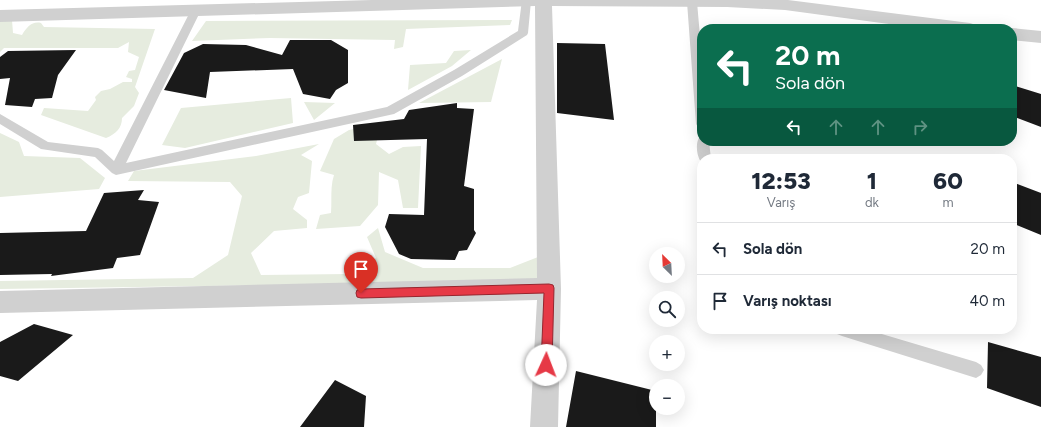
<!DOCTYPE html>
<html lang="tr">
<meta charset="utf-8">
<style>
body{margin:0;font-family:Figtree,sans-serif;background:#f2f2f3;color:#1f2937;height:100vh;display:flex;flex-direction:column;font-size:15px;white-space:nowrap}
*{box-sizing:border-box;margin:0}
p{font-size:13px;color:#747a83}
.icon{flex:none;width:22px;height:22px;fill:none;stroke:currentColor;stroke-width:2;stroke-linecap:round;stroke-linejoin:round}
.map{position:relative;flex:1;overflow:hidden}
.details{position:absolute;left:697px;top:154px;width:320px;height:180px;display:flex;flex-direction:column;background:#fff;border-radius:16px;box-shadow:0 4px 16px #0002}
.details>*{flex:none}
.guide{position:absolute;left:697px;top:24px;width:320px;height:122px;border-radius:16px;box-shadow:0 4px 16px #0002;background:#0b6e4f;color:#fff;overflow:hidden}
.needle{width:26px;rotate:336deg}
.tools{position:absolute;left:649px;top:247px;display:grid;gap:8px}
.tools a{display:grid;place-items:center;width:36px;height:36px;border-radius:50%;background:#fff;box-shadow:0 4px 16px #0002;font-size:20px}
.pin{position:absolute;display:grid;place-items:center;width:34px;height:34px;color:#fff;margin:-41px -17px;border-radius:50% 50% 50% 0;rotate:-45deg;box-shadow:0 0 4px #0007}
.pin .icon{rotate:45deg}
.me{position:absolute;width:44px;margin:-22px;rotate:2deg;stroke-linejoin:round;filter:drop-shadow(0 0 3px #0008)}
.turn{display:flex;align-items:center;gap:14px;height:84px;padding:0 12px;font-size:18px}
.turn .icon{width:52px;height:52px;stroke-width:2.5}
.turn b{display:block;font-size:28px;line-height:34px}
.lanes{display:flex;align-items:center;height:38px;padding:0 12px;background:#0003;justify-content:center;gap:20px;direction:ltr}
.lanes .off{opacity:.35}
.eta{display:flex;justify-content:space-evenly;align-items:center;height:68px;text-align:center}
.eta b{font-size:24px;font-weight:800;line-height:28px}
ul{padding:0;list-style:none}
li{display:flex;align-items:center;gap:12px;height:52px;padding:0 12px;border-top:1px solid #e0e1e3}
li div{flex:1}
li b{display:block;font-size:15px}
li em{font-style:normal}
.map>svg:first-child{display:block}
</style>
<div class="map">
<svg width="1041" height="427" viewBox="0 0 1041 427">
<rect width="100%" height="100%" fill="#fff"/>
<path fill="#e6ecdf" d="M0,19L12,20L13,33L22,35C27,27 32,21 41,23L44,27L155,29L135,87L139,93L134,106L122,118C122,128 116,134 106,138L41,115L44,108L88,111L96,100L95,97L101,91L110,89L123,82H132V79L126,77L129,71L135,70L139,57L128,52L129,42L118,48H4L0,52Z
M512,20L510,25L406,29L403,47L394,49L395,40L270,38L192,41L206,21Z
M471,50L452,66L408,90L410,65L446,63L454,51Z
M502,59L491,102L419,103Z
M291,98L293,123L185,148L162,145L181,108Z
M304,102L335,103L314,120Z
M372,125H381L376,144L389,154L403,147L421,146L418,208H403L398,180L379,172L378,205L360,226L316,229L320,215L331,213C332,200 330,187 334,175L320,171L334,139L349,130Z
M0,133L19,142L24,156L80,158L105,178L99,189L0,197Z
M319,144L301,155L312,161L309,193L298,197L293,209L307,220V228L274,231L251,253L261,275L348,274L376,258L367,237L378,228L385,252L423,268H510L538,257V281L0,289V281L193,278L228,255L242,196L230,182L128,181L134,171L256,156Z"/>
<path fill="#1a1a1a" d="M290,40H331L348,50V83L336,90L330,99L303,94L293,69L210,72L206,98L164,90L184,53L203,44L246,45L282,55Z
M557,43L605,44L614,120L557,113Z
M76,50L58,75L52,98L35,99L32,107L5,105L10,78L0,79V57L8,51Z
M1012,85L1041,94V127L1012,116Z
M457,103V108L474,109L464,186L474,189V230L476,233L467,250L459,251L455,260L411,259L399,254L385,227L389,214L424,215L427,139L354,141L353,125L404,119L409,110Z
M1012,182L1041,193V235L1012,223Z
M144,190L138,200L159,202L140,255L117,258L113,268L51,276L52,274L0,275V233L86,231L104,193Z
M34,324L73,335L18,381L0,376V342Z
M988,342L1041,357V407L987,388Z
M576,371L656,391V427H566Z
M335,380L366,396L364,427H300Z"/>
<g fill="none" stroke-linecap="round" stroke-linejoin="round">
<path fill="#d0d0d0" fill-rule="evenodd" d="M522,0L531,1L528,33L527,35L462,76L394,114L116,175L112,173L95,157L41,149L0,124V114L48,142L98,148L102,150L114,161L191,10L196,7L201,10L126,163L387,107L454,70L518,31Z
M688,0H696L697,2L702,59V128L698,127L696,124L687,2Z
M702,137V141H709L711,159H702V163C697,158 695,144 699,138Z
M835,329H865L976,362L981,365L984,370L981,375L976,378L842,336L837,334Z"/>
<path fill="#d0d0d0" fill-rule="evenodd" d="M372,0H788L970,23L976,25L979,29H926L785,10L727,7L552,6L561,289L558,427H530L537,300L0,313V291L537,278L535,6L0,22V10Z
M1012,28L1041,31V43L1012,40V29H1009Z"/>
</g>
<path fill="#e63946" stroke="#96252e" d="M549,284L553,285L554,288L552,365L550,369L546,371L543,369L541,365L544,293L361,298L357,297L356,293L357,290L361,289Z"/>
</svg>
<div class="tools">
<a><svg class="needle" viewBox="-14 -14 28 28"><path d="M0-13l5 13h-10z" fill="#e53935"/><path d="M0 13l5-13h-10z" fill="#747a83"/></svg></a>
<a><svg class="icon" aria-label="search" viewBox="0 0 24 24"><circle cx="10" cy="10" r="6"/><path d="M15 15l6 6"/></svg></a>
<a>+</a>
<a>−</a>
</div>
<div class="pin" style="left:361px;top:293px;background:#d93025"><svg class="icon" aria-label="arrive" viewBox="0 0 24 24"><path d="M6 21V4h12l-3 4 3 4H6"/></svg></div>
<svg class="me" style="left:546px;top:365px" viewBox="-20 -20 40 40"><circle r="19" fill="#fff"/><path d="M0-13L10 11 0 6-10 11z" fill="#e63946"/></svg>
<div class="guide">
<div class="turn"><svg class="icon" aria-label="left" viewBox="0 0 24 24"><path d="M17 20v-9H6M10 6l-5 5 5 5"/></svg><div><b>20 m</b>Sola dön</div></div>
<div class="lanes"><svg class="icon" aria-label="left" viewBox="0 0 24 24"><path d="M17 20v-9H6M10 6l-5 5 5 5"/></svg><svg class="icon off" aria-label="ahead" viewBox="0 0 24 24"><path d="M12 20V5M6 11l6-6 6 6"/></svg><svg class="icon off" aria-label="ahead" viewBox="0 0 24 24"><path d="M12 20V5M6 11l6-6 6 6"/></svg><svg class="icon off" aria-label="right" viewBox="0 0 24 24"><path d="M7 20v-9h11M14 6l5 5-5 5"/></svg></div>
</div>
<section class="details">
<div class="eta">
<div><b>12:53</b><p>Varış</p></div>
<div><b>1</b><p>dk</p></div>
<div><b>60</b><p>m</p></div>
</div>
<ul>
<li><svg class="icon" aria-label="left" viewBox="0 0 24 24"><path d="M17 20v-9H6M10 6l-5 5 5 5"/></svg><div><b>Sola dön</b></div><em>20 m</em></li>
<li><svg class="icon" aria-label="arrive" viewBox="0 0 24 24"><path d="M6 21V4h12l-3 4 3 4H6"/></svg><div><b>Varış noktası</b></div><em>40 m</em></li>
</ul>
</section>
</div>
